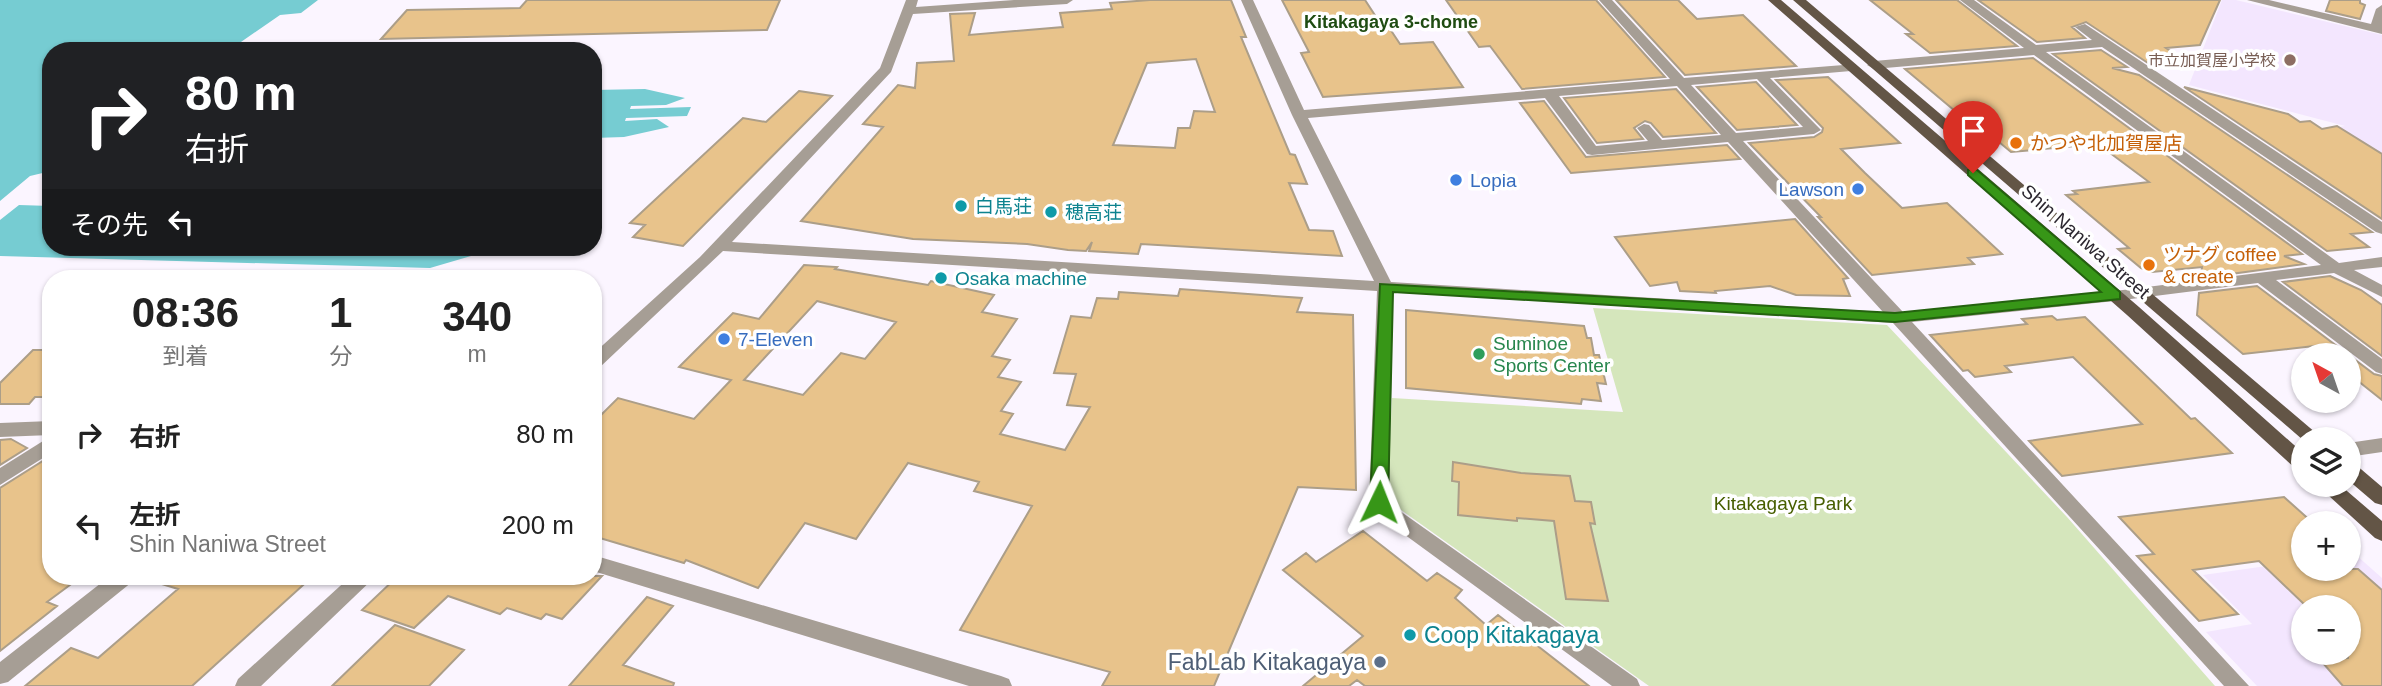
<!DOCTYPE html>
<html lang="ja">
<meta charset="utf-8">
<style>
body{margin:0;font-family:Arial,"Noto Sans JP",sans-serif;background:#f2f2f2;color:#222;height:100vh;display:flex;flex-direction:column;font-size:26px;white-space:nowrap}
*{box-sizing:border-box;margin:0}
p{font-size:23px;color:#767676}
.icon{flex:none;width:38px;height:38px;fill:none;stroke:currentColor;stroke-width:2;stroke-linecap:round;stroke-linejoin:round}
.map{position:relative;flex:1;overflow:hidden}
.panel{position:absolute;left:42px;top:270px;width:560px;height:315px;display:flex;flex-direction:column;background:#fff;border-radius:28px;box-shadow:0 2px 5px #0004}
.panel>*{flex:none}
.guide{position:absolute;left:42px;top:42px;width:560px;height:214px;border-radius:28px;box-shadow:0 2px 5px #0004;background:#202124;color:#fff;overflow:hidden}
.needle{width:46px;rotate:320deg}
.controls{position:absolute;left:2291px;top:343px;display:grid;gap:14px}
.controls a{display:grid;place-items:center;width:70px;height:70px;border-radius:50%;background:#fff;box-shadow:0 2px 5px #0004;font-size:35px}
.pin{position:absolute;display:grid;place-items:center;width:60px;height:60px;color:#fff;margin:-72px -30px;border-radius:50% 50% 50% 0;rotate:-45deg;box-shadow:0 0 7px #0007}
.pin .icon{rotate:45deg}
.me{position:absolute;width:77px;margin:-38px;rotate:2deg;stroke-linejoin:round;filter:drop-shadow(0 0 5px #0008)}
.turn{display:flex;align-items:center;gap:24px;height:147px;padding:0 28px;font-size:32px}
.turn .icon{width:91px;height:91px;stroke-width:2.5}
.turn b{display:block;font-size:49px;line-height:60px}
.then{display:flex;align-items:center;height:66px;padding:0 28px;background:#0003;gap:14px;font-size:26px}
.eta{display:flex;justify-content:space-evenly;align-items:center;height:119px;text-align:center}
.eta b{font-size:42px;font-weight:700;line-height:49px}
ul{padding:0;list-style:none}
li{display:flex;align-items:center;gap:21px;height:91px;padding:0 28px}
li div{flex:1}
li b{display:block;font-size:26px}
li em{font-style:normal}
.map>svg:first-child{display:block}
</style>
<div class="map">
<svg width="2382" height="686" viewBox="0 0 2382 686">
<rect width="100%" height="100%" fill="#fbf5ff"/>
<path fill="#f3e6fe" fill-rule="evenodd" d="M2222,0H2236L2382,35V158L2334,128L2345,126L2189,85Z
M2355,554L2382,578V686H2257L2206,632L2252,624L2203,575L2303,561V569H2348L2349,555ZM2303,607H2348V653H2303Z"/>
<path fill="#d5e6bc" d="M1593,308L1887,325L2067,517L2215,686H1649L1387,500L1392,398L1623,412Z"/>
<path fill="#76ccd2" d="M0,0H318L301,13L280,15L228,51H51V171L30,176L0,201Z
M645,89L685,98L666,105L631,106L630,109L691,107L687,116L626,118L625,121L657,119L669,127L624,137L593,138V90Z
M19,205L51,206V247H478L471,256L430,268L0,256V220Z"/>
<path fill="#e8c38b" stroke="#ac9e88" stroke-width="2" fill-rule="evenodd" d="M527,0H780L767,30L381,39L407,10L520,8Z
M1150,0H1231L1246,37H1241L1290,154L1295,155L1307,184L1289,183L1309,230L1333,231L1342,256L1141,244L1138,254L1089,251L1092,242L1086,251L1068,250L1027,244L913,239L801,221L883,127L863,124L898,85L915,88L917,63L954,61L950,14L975,13L969,35L1063,27L1060,13L1112,9L1110,3ZM1196,59L1215,112L1194,111L1190,128H1178L1175,148L1113,145L1147,63Z
M1282,0H1365L1384,29H1390L1400,44L1433,42L1463,87L1323,97L1301,53L1309,52Z
M1446,0H1596L1665,77L1522,89L1490,46L1479,47Z
M1616,0H1678L1697,19L1743,15L1796,66L1685,75Z
M1870,0H1957L2017,46L1930,53L1906,34H1913Z
M1978,0H2220L2200,45L2166,48L2187,62L2151,65L2086,22L2072,27L2085,38L2037,42Z
M2330,0H2360V3L2365,5L2360,19L2326,11Z
M2101,50L2127,67L2112,68L2139,75L2372,232L2351,234L2369,247L2327,251L2053,54Z
M2033,58L2302,254L2284,256L2304,264L2201,278L2202,267L2152,272L2141,268L2118,249L2129,248L2066,195L2077,194L2073,191L2149,182L2098,144L2011,152L1993,137H1986L1905,69Z
M1828,77L1900,143L1841,149L1865,173L1902,208L1947,203L2002,254L1968,258L1974,264L1872,275L1818,217H1821L1749,143L1814,137L1822,132L1823,128L1776,80Z
M1756,82L1797,125L1737,130L1697,87Z
M2184,87L2288,114L2300,122L2310,121L2322,129L2337,126L2382,154V219Z
M1676,89L1716,133L1663,137L1651,123L1645,121L1634,128L1643,139L1597,143L1564,98Z
M799,91L832,96L683,246L633,237L645,225L630,223L743,118L766,122Z
M1544,101L1586,157L1727,145L1740,159L1571,173L1520,103Z
M1795,219L1848,278L1843,279L1850,296L1796,295L1770,286L1715,291L1716,293L1680,291L1677,282L1650,286L1615,237Z
M804,265L837,267L835,269L928,285L931,281L994,295L982,312L1017,319L992,356L1010,360L998,377L1021,382L1001,411L1013,414L1000,434L1065,450L1090,407L1067,405L1076,374L1054,373L1071,316L1091,318L1097,298L1118,299L1119,292L1178,296L1180,289L1302,298L1297,312L1353,315L1356,490L1298,487L1214,686H1102L1110,672L960,630L1032,506L974,491L979,482L908,463L856,539L805,523L758,588L686,560L684,563L593,536V423L618,398L694,419L731,380L679,367L733,313L759,319ZM817,301L896,322L865,359L841,353L803,395L744,380Z
M2330,276L2361,290L2382,305V356L2283,282Z
M2257,286L2374,374L2382,376V400L2348,373V355H2326L2314,346L2243,354L2197,315L2199,293Z
M1406,310L1584,326L1587,338H1591L1594,355H1599L1606,384L1597,383L1601,401L1582,399L1581,404L1406,388Z
M2052,316L2057,320L2085,317L2191,419L2195,418L2232,453L2062,476L2029,441L2142,424L2073,357L2005,366L2011,372L1975,377L1968,370L1963,371L1930,335L2027,324L2022,319Z
M33,350H51V397H35L29,404H0V383Z
M11,439L27,448L0,465V440Z
M46,459L51,462V576H82L47,602L57,606L0,651V488Z
M1453,462L1521,473L1570,476L1575,501L1591,502L1595,524L1590,523L1608,601L1566,599L1554,521L1517,518V521L1458,515L1459,482L1452,481Z
M2284,497L2313,523H2303V569H2358L2382,590V686H2343L2322,662L2348,658V607H2307L2259,561L2193,570L2238,614L2199,621L2137,556L2154,554L2119,517Z
M1363,531L1427,581L1437,573L1462,590L1455,598L1486,625L1498,615L1589,686H1365L1357,680L1349,686H1303L1363,636L1283,570L1306,553L1316,562Z
M150,576H313L192,686H25L71,648L98,658L178,589L149,580Z
M398,576H602L562,619L546,614L541,619L507,608L500,614L448,596L414,628L362,610Z
M647,597L673,606L623,665L674,683L673,686H569Z
M395,625L464,650L429,686H332Z"/>
<g fill="none" stroke-linecap="round" stroke-linejoin="round">
<path fill="#a69e95" fill-rule="evenodd" d="M906,0H918L916,7L1014,0H1073L1067,4L913,14L891,72L732,242L1374,281L1292,115L1241,0H1253L1304,110L1670,79L1599,0H1612L1684,78L1856,64V70L1851,71L1770,78L1821,130L1814,134L1743,141L1903,312L2115,291L2321,265L2034,55L1874,69L1867,65L1874,61L2024,48L1960,0H1974L2036,45L2092,40L2075,27L2085,24L2382,222V234L2376,232L2102,47L2046,52L2339,263L2382,257V267L2354,270L2382,285V297L2334,273L2276,280L2382,359V374L2376,372L2258,283L2115,301L1912,322L2249,686H2224L1893,323L1393,292L1389,500L1400,511L1637,679L1640,686H1612L1386,521L1369,502L1377,291L723,251L599,368L593,370V354L700,257L880,68ZM1757,79L1803,127L1736,133L1691,85ZM1677,86L1721,135L1662,140L1649,125L1644,124L1637,128L1648,141L1596,146L1559,96ZM1545,98L1587,154L1592,155L1728,142L1883,312L1391,282L1308,118Z
M2247,0H2269L2371,24L2376,9L2382,5V34Z
M51,421V435L0,437V423Z
M51,436V453L0,485V468Z
M2382,438V452L2348,457V443Z
M593,555L1001,676L1009,679L1012,686H969L593,571Z
M110,576H136L132,582L8,682L0,684V662Z
M351,576H376L261,686H235L238,679Z"/>
<path fill="#635546" fill-rule="evenodd" d="M1768,0H1781L2139,307L2303,453V471L2296,469L2127,315Z
M1793,0H1806L2323,439L2303,440Z
M2348,462L2355,464L2382,487V505L2375,503L2348,480Z
M2317,485H2340L2382,521V541L2375,538Z"/>
</g>
<path fill="#379617" stroke="#24620f" stroke-width="2" d="M1968,170H1977L2120,292V299L1895,322L1393,292L1388,502L1379,509L1370,502L1380,284L1895,313L2101,292L1968,175Z"/>
<circle fill="#8d6e63" stroke="#fff" stroke-width="2.5" cx="2290" cy="60" r="7"/>
<g fill="#e8710a" stroke="#fff" stroke-width="2.5">
<circle cx="2016" cy="143" r="7"/>
<circle cx="2149" cy="265" r="7"/>
</g>
<g fill="#3f7fe0" stroke="#fff" stroke-width="2.5">
<circle cx="1456" cy="180" r="7"/>
<circle cx="1858" cy="189" r="7"/>
<circle cx="724" cy="339" r="7"/>
</g>
<g fill="#0f9aa8" stroke="#fff" stroke-width="2.5">
<circle cx="961" cy="206" r="7"/>
<circle cx="1051" cy="212" r="7"/>
<circle cx="941" cy="278" r="7"/>
<circle cx="1410" cy="635" r="7"/>
</g>
<circle fill="#2e9e5b" stroke="#fff" stroke-width="2.5" cx="1479" cy="354" r="7"/>
<circle fill="#5c6f8a" stroke="#fff" stroke-width="2.5" cx="1380" cy="662" r="7"/>
<g text-anchor="middle" stroke-width="7" stroke-linejoin="round" paint-order="stroke">
<g font-size="16" fill="#785e54" stroke="#fff" text-anchor="end">
<text x="2276" y="66">市立加賀屋小学校</text>
</g>
<g font-size="18" font-weight="bold" fill="#1f4c12" stroke="#fff">
<text x="1391" y="28">Kitakagaya 3-chome</text>
</g>
<g font-size="19" fill="#c56008" stroke="#fff" text-anchor="start">
<text x="2030" y="150">かつや北加賀屋店</text>
<text x="2163" y="261">ツナグ coffee<tspan x="2163" dy="22">&amp; create</tspan></text>
</g>
<g font-size="19" fill="#366cbe" stroke="#fff" text-anchor="start">
<text x="1470" y="187">Lopia</text>
<text x="1844" y="196" text-anchor="end">Lawson</text>
<text x="738" y="346">7-Eleven</text>
</g>
<g font-size="19" fill="#0d838f" stroke="#fff" text-anchor="start">
<text x="975" y="213">白馬荘</text>
<text x="1065" y="219">穂高荘</text>
<text x="955" y="285">Osaka machine</text>
</g>
<g font-size="19" fill="#2c2730" stroke="#fff">
<text transform="translate(2086 241) rotate(41)" y="7">Shin Naniwa Street</text>
</g>
<g font-size="19" fill="#27864d" stroke="#fff" text-anchor="start">
<text x="1493" y="350">Suminoe<tspan x="1493" dy="22">Sports Center</tspan></text>
</g>
<g font-size="19" fill="#475f00" stroke="#fff">
<text x="1783" y="510">Kitakagaya Park</text>
</g>
<g font-size="23" fill="#0d838f" stroke="#fff" text-anchor="start">
<text x="1424" y="643">Coop Kitakagaya</text>
</g>
<g font-size="23" fill="#4e5e75" stroke="#fff" text-anchor="end">
<text x="1366" y="670">FabLab Kitakagaya</text>
</g>
</g>
</svg>
<div class="controls">
<a><svg class="needle" viewBox="-14 -14 28 28"><path d="M0-13l5 13h-10z" fill="#e53935"/><path d="M0 13l5-13h-10z" fill="#767676"/></svg></a>
<a><svg class="icon" aria-label="layers" viewBox="0 0 24 24"><path d="M12 4l9 5-9 5-9-5zM3 14l9 5 9-5"/></svg></a>
<a>+</a>
<a>−</a>
</div>
<div class="pin" style="left:1973px;top:173px;background:#d93025"><svg class="icon" aria-label="arrive" viewBox="0 0 24 24"><path d="M6 21V4h12l-3 4 3 4H6"/></svg></div>
<svg class="me" style="left:1379px;top:502px" viewBox="-20 -20 40 40"><path d="M0-17L14 15 0 8-14 15z" fill="#379617" stroke="#fff" stroke-width="4"/></svg>
<div class="guide">
<div class="turn"><svg class="icon" aria-label="right" viewBox="0 0 24 24"><path d="M7 20v-9h11M14 6l5 5-5 5"/></svg><div><b>80 m</b>右折</div></div>
<div class="then">その先<svg class="icon" aria-label="left" viewBox="0 0 24 24"><path d="M17 20v-9H6M10 6l-5 5 5 5"/></svg></div>
</div>
<section class="panel">
<div class="eta">
<div><b>08:36</b><p>到着</p></div>
<div><b>1</b><p>分</p></div>
<div><b>340</b><p>m</p></div>
</div>
<ul>
<li><svg class="icon" aria-label="right" viewBox="0 0 24 24"><path d="M7 20v-9h11M14 6l5 5-5 5"/></svg><div><b>右折</b></div><em>80 m</em></li>
<li><svg class="icon" aria-label="left" viewBox="0 0 24 24"><path d="M17 20v-9H6M10 6l-5 5 5 5"/></svg><div><b>左折</b><p>Shin Naniwa Street</p></div><em>200 m</em></li>
</ul>
</section>
</div>
